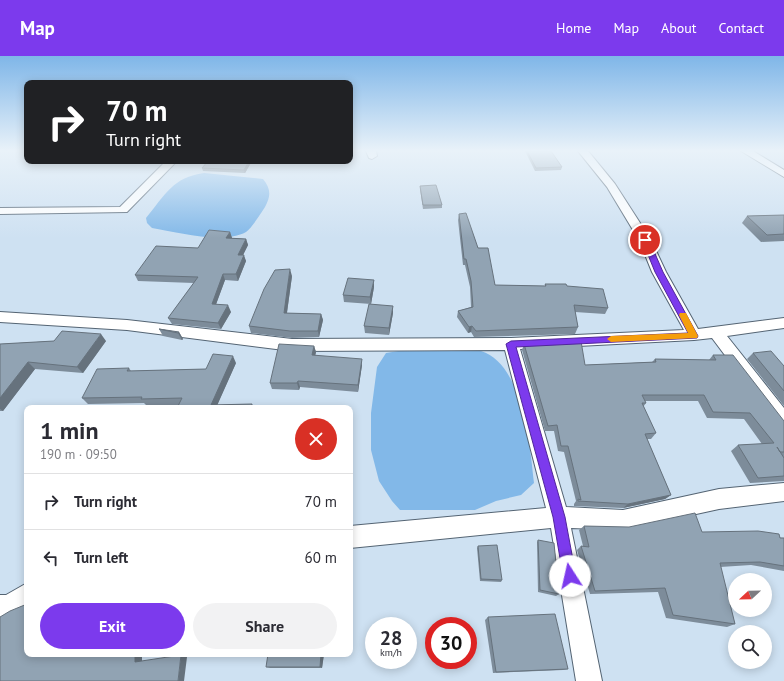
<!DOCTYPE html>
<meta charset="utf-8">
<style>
body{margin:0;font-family:"PT Sans",sans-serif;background:#f2f2f3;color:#2b2b33;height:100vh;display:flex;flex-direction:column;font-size:15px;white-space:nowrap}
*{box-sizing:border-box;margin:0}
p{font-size:13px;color:#7c7c81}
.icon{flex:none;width:22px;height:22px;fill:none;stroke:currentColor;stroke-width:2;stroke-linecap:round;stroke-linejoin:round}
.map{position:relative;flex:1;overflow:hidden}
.drawer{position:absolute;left:24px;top:349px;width:329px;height:252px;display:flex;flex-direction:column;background:#fff;border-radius:8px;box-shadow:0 2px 10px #0003}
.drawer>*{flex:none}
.hud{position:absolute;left:24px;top:24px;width:329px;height:84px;border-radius:8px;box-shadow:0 2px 10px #0003;background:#202124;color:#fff;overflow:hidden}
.needle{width:26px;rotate:248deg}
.controls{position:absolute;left:728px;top:517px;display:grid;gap:8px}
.controls a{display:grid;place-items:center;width:44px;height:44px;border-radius:50%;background:#fff;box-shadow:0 2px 10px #0003;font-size:20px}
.speed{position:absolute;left:365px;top:561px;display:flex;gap:8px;font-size:20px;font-weight:700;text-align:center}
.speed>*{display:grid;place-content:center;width:52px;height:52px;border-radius:50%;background:#fff;box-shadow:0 2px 10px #0003;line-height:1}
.speed small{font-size:10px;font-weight:400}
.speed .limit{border:6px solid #d22;background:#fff;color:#111}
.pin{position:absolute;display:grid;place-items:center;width:34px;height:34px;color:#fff;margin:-17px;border:2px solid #fff;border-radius:50%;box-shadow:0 1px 4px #0007}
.me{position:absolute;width:44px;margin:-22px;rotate:350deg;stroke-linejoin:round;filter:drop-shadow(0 0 3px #0008)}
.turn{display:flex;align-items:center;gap:14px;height:84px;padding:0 16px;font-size:18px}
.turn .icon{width:52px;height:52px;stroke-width:2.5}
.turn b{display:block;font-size:28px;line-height:34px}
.round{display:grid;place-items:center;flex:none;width:42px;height:42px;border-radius:21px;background:#f2f2f3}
.summary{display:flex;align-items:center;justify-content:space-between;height:68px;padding:0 16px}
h1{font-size:24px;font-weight:700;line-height:30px}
.primary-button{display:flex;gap:8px;margin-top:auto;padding:8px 16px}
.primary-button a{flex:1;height:46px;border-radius:24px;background:#7c3aed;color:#fff;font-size:16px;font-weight:700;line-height:46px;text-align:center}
.primary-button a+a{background:#f2f2f3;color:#2b2b33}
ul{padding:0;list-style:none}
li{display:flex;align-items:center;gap:12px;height:56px;padding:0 16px;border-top:1px solid #e1e1e2}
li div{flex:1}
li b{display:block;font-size:15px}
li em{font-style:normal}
header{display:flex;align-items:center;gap:24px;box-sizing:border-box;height:56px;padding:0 20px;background:#7c3aed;color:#fff}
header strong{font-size:19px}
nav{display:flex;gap:22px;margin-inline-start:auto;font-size:14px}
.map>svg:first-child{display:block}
</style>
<header>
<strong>Map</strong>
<nav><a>Home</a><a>Map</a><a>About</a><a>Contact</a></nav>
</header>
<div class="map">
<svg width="784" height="625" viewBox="0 0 784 625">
<rect width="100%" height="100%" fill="#cee1f2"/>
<path fill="#82b8e8" d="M204,117L263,123C271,133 271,140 265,151C261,157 251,173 246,176C223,189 177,176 152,172L147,167L146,162C165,139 173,121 204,117Z
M411,293C427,293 444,294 460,294C466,294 475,293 481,295C523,308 530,389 534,427L521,439L496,445L475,454H400L392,445L379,425L371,394V357L377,311L386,297Z"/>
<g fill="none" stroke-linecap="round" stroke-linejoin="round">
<g stroke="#546473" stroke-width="2">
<path id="street" d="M366,95H376L377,100L372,103L369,102Z
M578,95H588L615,128L651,184L666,216L698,273L784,262V272L727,280L784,352V373L778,370L712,282L694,284L520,293L566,451L623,454L719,433L784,427V445L719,453L623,474L571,472L602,625H576L551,472L350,492V470L546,452L505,294L292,295L127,274L0,266V256L127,264L292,283L511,282L684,274L652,216L639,184L607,131Z
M741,95H753L784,114V121Z
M166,105H177L127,156L0,158V152L120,151Z
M27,527V552L10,562L0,563V539H6Z"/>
</g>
<use href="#street" fill="#fff" fill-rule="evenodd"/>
</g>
<path fill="#7d8c9a" d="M525,95H551L562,111L561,114L535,115Z
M208,105H252L245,117L203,115L202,112Z
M420,130L442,149V152L423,153L420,133Z
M459,158L478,192L495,229L545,230V228L567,230L608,252L605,258L575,256L578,271L575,278L474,281L471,276L468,277L457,261L458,255L471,251L470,231L465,209H463L458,164Z
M784,159V185L761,186L742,167L747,160Z
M230,176L232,182L246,183L248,189L243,199L246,205L238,225L225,224L216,248L231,256L221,273L172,268L168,262L194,227L138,225L135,219L198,192Z
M292,220L287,257L321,258L323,264L319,281L292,282L251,277L249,270Z
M374,231L371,248L344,246L343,239Z
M393,257L389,279L365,277L364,270Z
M159,273L179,276L183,283L182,284L163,280Z
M54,285H106L83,317L35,313L3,355H0V288Z
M524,288L585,309L652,306L655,303L709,304L713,299L784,365V425L750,427L731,395L738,389L762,388L744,363L707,362L698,345H645L646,347L643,351L656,377L651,383H647L671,439L665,443L623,452L574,450V448L576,445L564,396L558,395L554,375H545L522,294Z
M314,290L316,296L315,299L362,309L358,336L300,331L299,334L272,333L270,327Z
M753,297L784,310V350L747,303Z
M236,307L217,349L252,348L254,352H177L179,349H146L144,347L88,348L82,342L129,312L131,315L206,313Z
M584,470L702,476L784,482V515L751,509L720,511L735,568L727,571L666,562L658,536L590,538L577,494L581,490H583L579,474Z
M538,484L559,538L556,540L538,536L537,486Z
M478,490L502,524L501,526L480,525L477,492Z
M488,561L568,613L563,614L493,617L485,564Z
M324,598L322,612H270L266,611Z"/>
<path fill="#66727d" d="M249,105H252L245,117L244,114Z
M230,176L232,182L228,188L226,182Z
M246,183L248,189L240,205L238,199Z
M244,199L246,205L238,225L236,218Z
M290,213L292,220L286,263L284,257Z
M223,218L225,224L214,254L212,248Z
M374,224V231L371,248L370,241Z
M228,249L231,256L221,273L218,267Z
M393,250V257L389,279V272Z
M321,258L323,264L319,281L318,275Z
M472,270L471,276L468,277L469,271Z
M179,276L183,283L182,284L178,277Z
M101,278L106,285L83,317L77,311Z
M314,290L316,296L314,306L312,299Z
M233,300L236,307L216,352L211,349Z
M362,303V309L358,336V329Z
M28,306L35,313L3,355L0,353V342Z
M298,325L300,331L299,334L297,327Z
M671,439L665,443L623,452L628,448Z
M135,598H142V607L135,606Z
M321,598H324L322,612L320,611Z
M181,599L187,601L184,625H178Z"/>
<path fill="#91a3b3" stroke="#66727d" d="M527,95H551L562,111L536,112Z
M208,105H249L244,114L202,112Z
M436,129L442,149H423L420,130Z
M466,157L478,192H488L495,229L546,230L545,228H566L567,230L603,233L608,252L574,249L578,271L476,275L472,270L469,271L458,255L473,251L471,225L466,203H464L459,158Z
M784,159V178L767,179L747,160Z
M209,174L230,176L226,182L246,183L238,199H244L236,218H223L212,248L228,249L218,267L168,262L198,221L135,219L156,190L198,192Z
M290,213L284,257L321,258L318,275H290L249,270L264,233L275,214Z
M348,222L374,224L370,241L343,239Z
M369,248L393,250L389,272L364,270Z
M159,273L179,276L178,277Z
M62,275L101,278L77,311L28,306L0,342V288L54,285Z
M581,285L585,309L656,306L655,303L716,304L713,299H733L784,365V396H780L777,391L784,402V420L758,422L738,389L774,387L750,357L713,356L704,339H642L646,347H642L656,377L645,378L671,439L628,448L578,445V443L581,444L568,390H561L557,369L548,370L524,288Z
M279,288L314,290L312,299L362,303L358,329L298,325L297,327H270Z
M771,295L784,310V335L753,297Z
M213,298L233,300L211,349L252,348L251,352H177L182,342L141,343L142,341L82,342L97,313L129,312L127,315L206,313Z
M695,457L702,476L758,475L779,478L780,482H784V510L760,506L720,507L735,568L673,559L665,532L595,535L581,490L589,491L584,470L629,471Z
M538,484L554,487L559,538L540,534Z
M497,489L502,524L481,523L478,490Z
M27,548V598H135V606L181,599L178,625H0V561L10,555Z
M555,558L568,613L496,616L488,561Z
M268,598H321L320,611H266Z"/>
<linearGradient id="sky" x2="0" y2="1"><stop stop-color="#7fb6e8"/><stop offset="0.52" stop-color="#e9f2f9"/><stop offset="1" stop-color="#e9f2f9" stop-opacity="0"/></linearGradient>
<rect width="784" height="182" fill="url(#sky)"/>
<path fill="#7c3aed" stroke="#51269a" d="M643,182L649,184L663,216L698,280L697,282L516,291L565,461L576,520L574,525L570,527L565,525L563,520L553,461L506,288L511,285L688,277L655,216L642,184Z"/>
<path fill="#f59e0b" d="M680,257H686L698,280L697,282L611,286L607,283L611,280L688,277L679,259Z"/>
</svg>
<div class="controls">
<a><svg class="needle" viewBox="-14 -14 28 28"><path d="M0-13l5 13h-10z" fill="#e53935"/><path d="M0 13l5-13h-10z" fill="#7c7c81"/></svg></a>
<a><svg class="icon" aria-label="search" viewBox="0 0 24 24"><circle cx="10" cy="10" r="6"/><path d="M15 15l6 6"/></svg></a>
</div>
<div class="speed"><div>28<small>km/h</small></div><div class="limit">30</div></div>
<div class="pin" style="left:645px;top:184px;background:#d93025"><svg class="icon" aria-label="arrive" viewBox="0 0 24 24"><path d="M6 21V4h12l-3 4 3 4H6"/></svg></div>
<svg class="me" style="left:570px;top:520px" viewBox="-20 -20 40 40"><circle r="19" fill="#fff"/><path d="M0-13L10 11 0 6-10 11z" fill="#7c3aed"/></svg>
<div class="hud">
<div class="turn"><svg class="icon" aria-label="right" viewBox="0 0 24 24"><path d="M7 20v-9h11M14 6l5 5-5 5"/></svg><div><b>70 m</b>Turn right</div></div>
</div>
<section class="drawer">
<div class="summary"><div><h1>1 min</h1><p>190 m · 09:50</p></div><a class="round" style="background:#d93025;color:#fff"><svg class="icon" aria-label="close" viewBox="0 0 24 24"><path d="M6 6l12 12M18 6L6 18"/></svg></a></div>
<ul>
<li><svg class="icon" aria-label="right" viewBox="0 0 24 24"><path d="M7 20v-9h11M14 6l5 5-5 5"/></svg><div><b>Turn right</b></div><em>70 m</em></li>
<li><svg class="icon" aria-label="left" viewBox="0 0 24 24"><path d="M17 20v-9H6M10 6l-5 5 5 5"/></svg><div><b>Turn left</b></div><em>60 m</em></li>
</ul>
<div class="primary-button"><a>Exit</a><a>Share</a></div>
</section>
</div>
